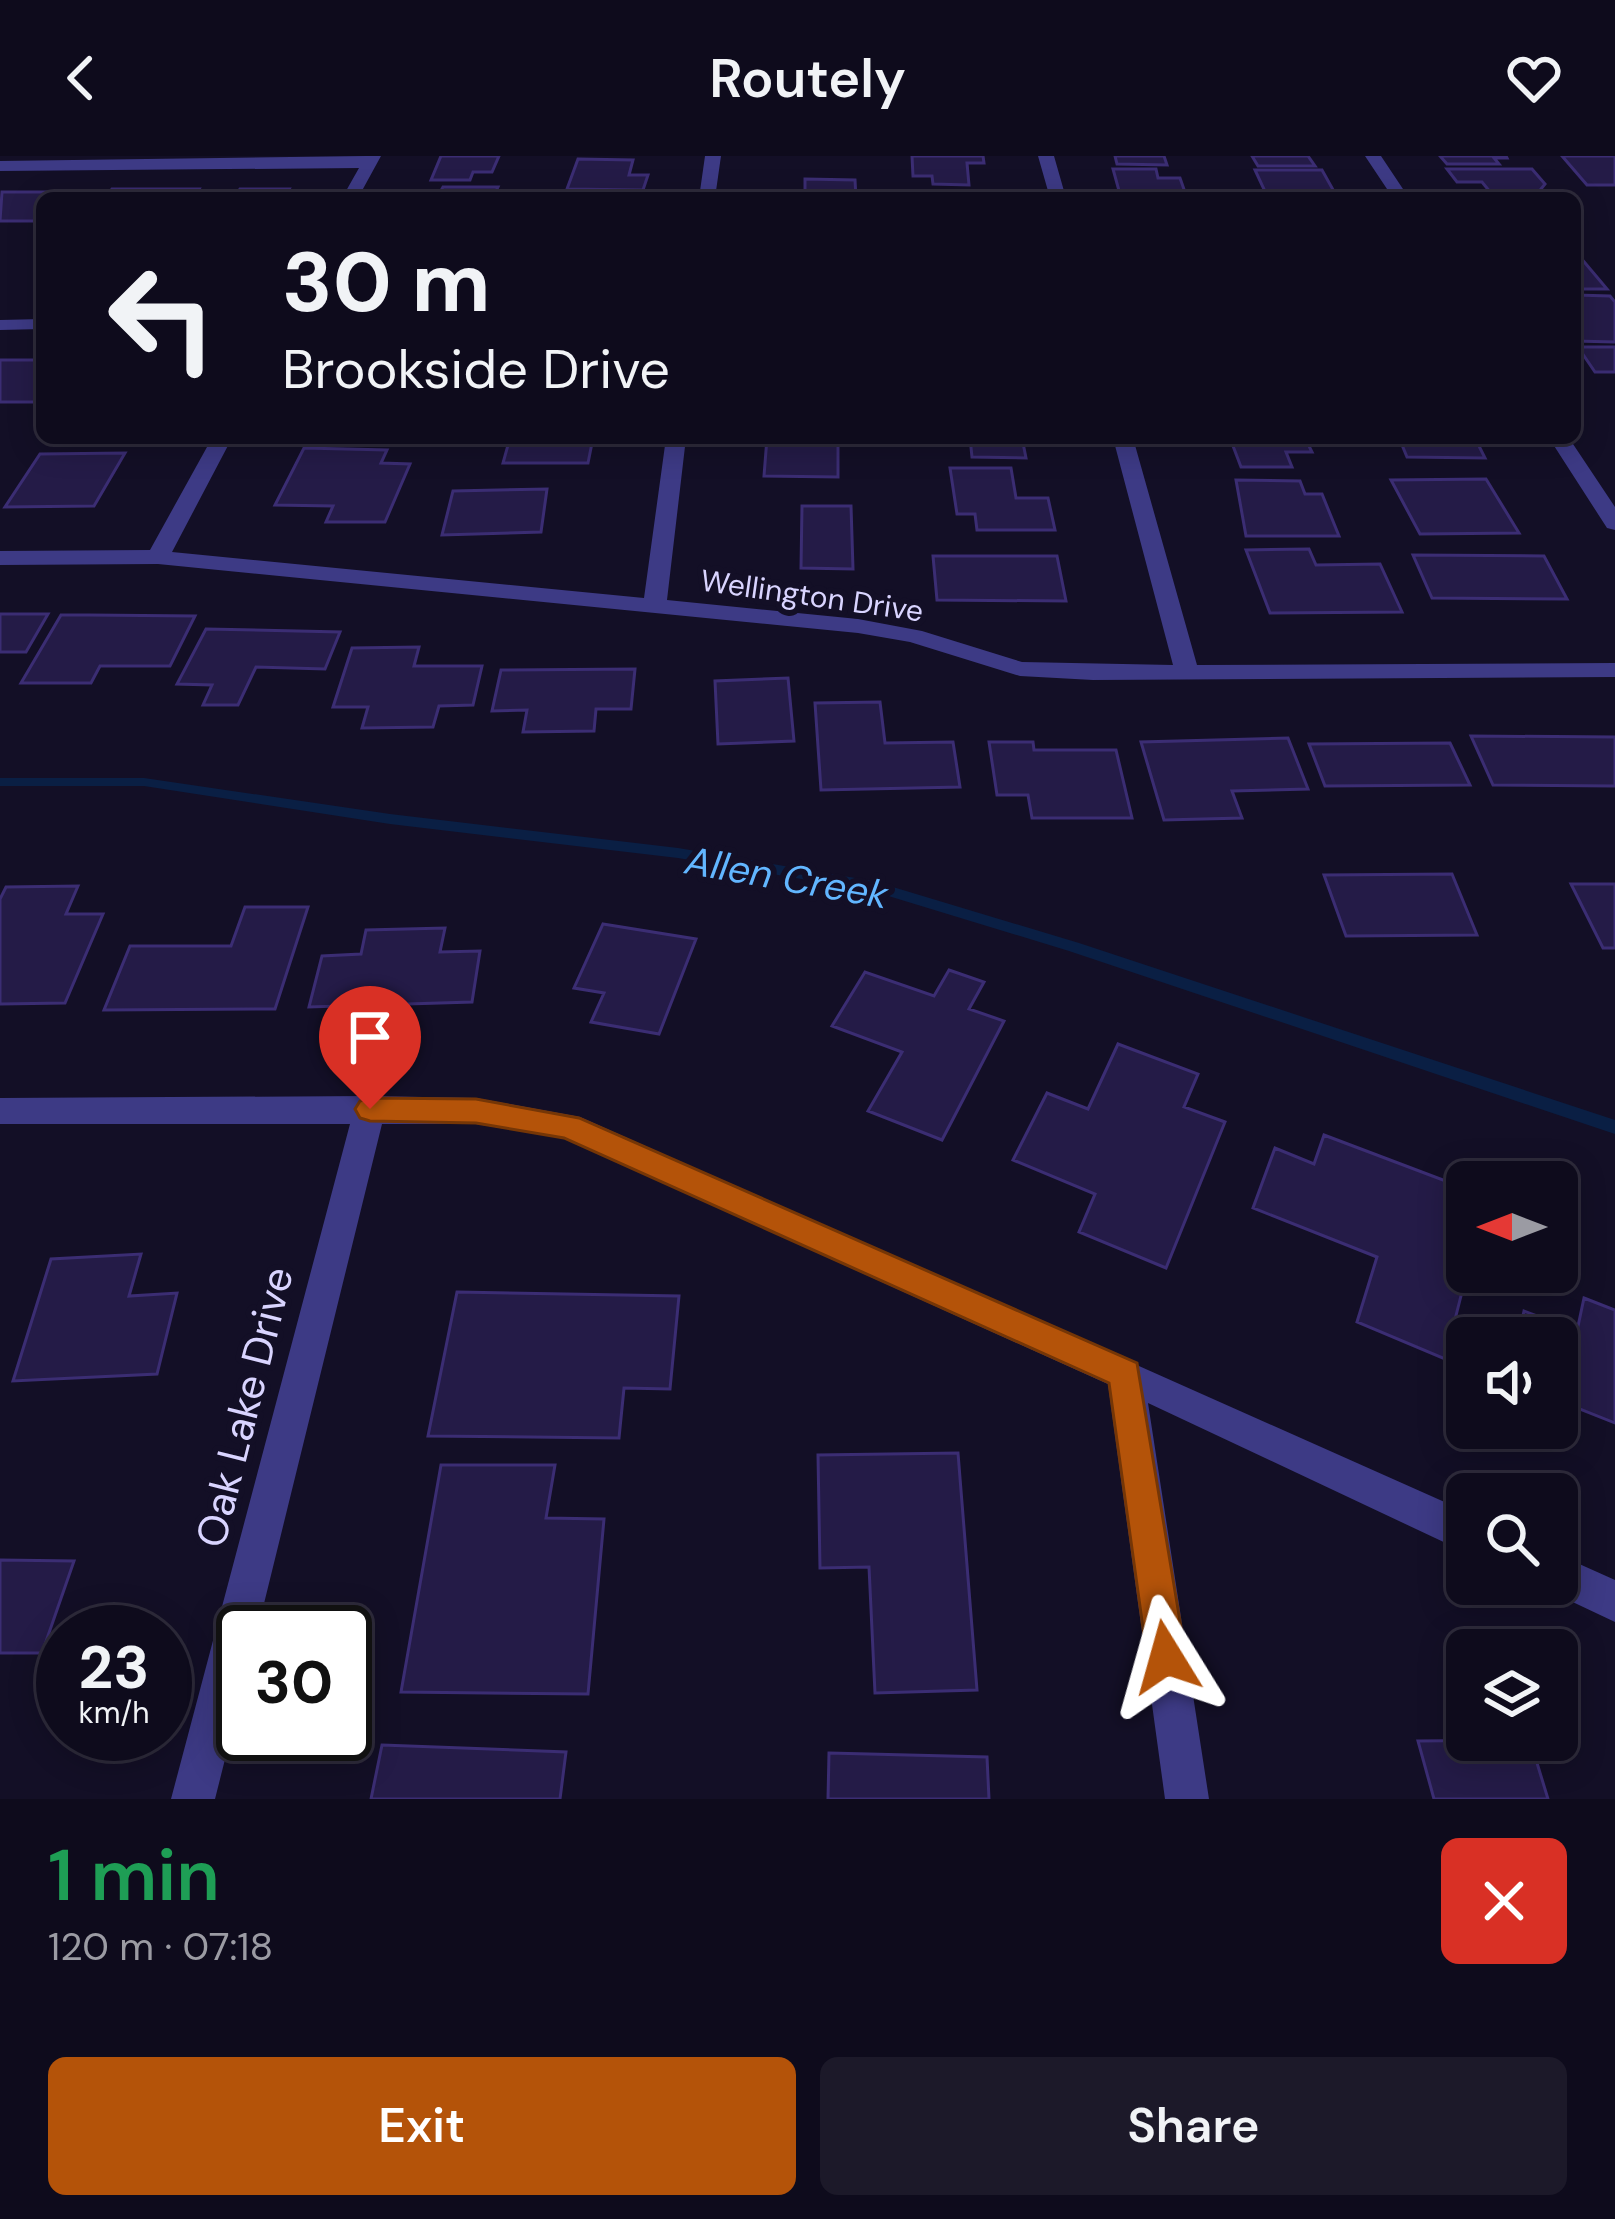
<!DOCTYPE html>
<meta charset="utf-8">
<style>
body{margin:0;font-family:"DM Sans",sans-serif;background:#1c1929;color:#f1f3f6;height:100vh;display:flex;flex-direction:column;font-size:45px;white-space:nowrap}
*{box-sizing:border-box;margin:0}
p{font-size:39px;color:#9b9ba3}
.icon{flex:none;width:66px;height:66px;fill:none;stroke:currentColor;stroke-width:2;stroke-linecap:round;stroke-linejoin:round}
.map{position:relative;height:1643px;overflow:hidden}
.sheet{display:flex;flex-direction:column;background:#0e0b1c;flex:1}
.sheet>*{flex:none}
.hud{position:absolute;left:36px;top:36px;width:1545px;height:252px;border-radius:18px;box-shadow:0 6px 30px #0003,0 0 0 3px #2e2b3b;background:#0e0b1c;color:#f1f3f6;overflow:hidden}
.needle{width:78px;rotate:270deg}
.controls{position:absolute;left:1446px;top:1005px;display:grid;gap:24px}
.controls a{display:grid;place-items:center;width:132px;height:132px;border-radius:18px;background:#0e0b1c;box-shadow:0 6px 30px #0003,0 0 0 3px #2e2b3b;font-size:60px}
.speed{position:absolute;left:36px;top:1449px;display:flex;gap:24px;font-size:60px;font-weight:700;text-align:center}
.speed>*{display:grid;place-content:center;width:156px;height:156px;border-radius:50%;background:#0e0b1c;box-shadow:0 6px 30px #0003,0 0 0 3px #2e2b3b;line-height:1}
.speed small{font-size:30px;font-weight:400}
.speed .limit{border:6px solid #111;border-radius:18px;background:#fff;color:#111}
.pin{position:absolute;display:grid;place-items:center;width:102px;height:102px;color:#fff;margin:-123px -51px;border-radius:50% 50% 50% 0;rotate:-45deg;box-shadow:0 0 12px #0007}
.pin .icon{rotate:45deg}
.me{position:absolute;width:132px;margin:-66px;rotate:352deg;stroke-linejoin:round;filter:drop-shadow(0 0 9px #0008)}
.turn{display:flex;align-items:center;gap:42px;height:252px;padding:0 48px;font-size:54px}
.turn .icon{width:156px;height:156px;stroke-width:2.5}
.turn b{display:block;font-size:84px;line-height:102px}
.round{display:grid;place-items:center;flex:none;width:126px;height:126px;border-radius:18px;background:#1c1929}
.headline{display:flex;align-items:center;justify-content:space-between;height:204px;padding:0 48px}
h1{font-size:72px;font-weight:600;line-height:90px;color:#1e9e55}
.action{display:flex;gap:24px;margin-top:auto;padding:24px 48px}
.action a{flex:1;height:138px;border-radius:18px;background:#b45309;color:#fff;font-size:48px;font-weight:600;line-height:138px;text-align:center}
.action a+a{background:#1c1929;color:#f1f3f6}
header{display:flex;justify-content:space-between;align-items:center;height:156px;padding:0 48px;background:#0e0b1c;font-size:54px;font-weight:600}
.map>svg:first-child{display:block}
</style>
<header><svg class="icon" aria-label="back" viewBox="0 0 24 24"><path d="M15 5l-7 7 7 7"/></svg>Routely<svg class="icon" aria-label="heart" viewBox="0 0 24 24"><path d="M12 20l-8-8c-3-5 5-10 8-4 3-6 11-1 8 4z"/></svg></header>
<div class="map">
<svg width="1615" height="1643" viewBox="0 0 1615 1643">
<rect width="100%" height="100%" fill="#130f26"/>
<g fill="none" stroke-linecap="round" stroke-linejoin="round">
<path fill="#0a1f44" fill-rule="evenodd" d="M0,622H144L390,658L678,692L873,725L1079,787L1615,964V978L1069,795L872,735L678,702L390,668L144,630H0Z"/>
</g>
<path fill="#241b47" stroke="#3b2d73" stroke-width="3" d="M441,0H499L492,16H473L470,24H431Z
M912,0H983L984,7H967L969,29L933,28L932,20H913Z
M1115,0H1164L1167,9L1117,8Z
M1252,0H1308L1315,10H1258Z
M1440,0H1506L1507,2H1494L1499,8H1447Z
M1562,0H1615V29H1587Z
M578,3L633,4L629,19H648L643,34L567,33Z
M1113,13H1156L1158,22H1180L1187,42H1121Z
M1447,13H1532L1545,28L1537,38L1540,42H1495L1482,26H1457Z
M1255,14H1322L1336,39L1268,42Z
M805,23L855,24L856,42H805Z
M443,31H498L493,42H437Z
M112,33H199L193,42H105Z
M240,33H289L283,42H233Z
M2,36H97L92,42H42V65H0Z
M927,36H984L985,42H928Z
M1575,95L1607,133H1575Z
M1575,139L1610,140L1615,146V186L1575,185Z
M1578,191H1615V216H1595Z
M0,204H42V246H0Z
M510,282H593L588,307H503Z
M767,282H838V321L764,320Z
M970,282H1022L1026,302L972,301Z
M1230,282H1305L1312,296H1286L1292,311H1241Z
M1373,282H1475L1485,302L1407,301L1402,289L1376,288Z
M304,292L387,294L381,307L410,308L385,366H326L333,350L275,349Z
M125,297L94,350L5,351L40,298Z
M950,312H1011L1016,342H1048L1055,374H977L975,358H957Z
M1486,323L1519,377L1420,378L1391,324Z
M1236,324L1300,325L1305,338H1322L1339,380H1246Z
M547,333L541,376L442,379L453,335Z
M802,350H851L853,413L801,412Z
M1309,393L1316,409L1380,408L1402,456L1270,457L1246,394Z
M1413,399L1544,400L1567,443L1432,442Z
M933,400H1057L1066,445L937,444Z
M0,458H48L26,496H0Z
M61,459H89L195,460L170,510H100L91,527H21Z
M206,473L340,476L325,513L256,511L238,549H203L212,529L177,528Z
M419,491L414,510H482L473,549L439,550L433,571L362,572L368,551H333L352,492Z
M635,513L631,553H596L594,575L523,576L527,554L492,555L501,514Z
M788,522L794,585L718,588L715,525Z
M880,546L885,587L953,586L960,631L821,634L815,547Z
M1471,580L1615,581V630L1493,629Z
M1288,582L1308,633L1232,635L1242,662L1164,664L1141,586Z
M989,586H1033L1034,594H1116L1132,662H1032L1028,639H997Z
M1450,587L1470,629L1325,630L1309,588Z
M1452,718L1477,779L1346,780L1324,719Z
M1571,728H1615V792H1603Z
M78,730L66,758H103L65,847L0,848V743L6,731Z
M245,751H308L275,853L104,854L130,790H231Z
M603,768L696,783L659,878L591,866L604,837L574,832Z
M445,772L440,796L480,795L472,846L309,851L322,800L361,798L366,774Z
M949,814L984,826L969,853L1004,865L942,984L868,955L902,896L832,870L865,816L934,840Z
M1118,888L1198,918L1184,951L1225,966L1166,1112L1079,1076L1095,1038L1013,1004L1047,937L1088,953Z
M1324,979L1467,1033V1116L1445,1203L1357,1166L1377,1101L1253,1052L1275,992L1314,1008Z
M141,1098L129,1140L177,1137L157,1218L13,1225L51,1103Z
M457,1136L679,1140L670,1233L624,1232L619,1282L428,1280Z
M1584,1142L1615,1154V1267L1557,1244V1182H1518L1524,1155L1577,1175Z
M958,1297L977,1534L875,1537L869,1411L820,1412L818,1299Z
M441,1309H555L546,1362L604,1363L588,1538L401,1536Z
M0,1404L74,1405L42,1497H0Z
M1530,1584L1548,1643H1434L1418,1585Z
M382,1589L566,1596L560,1643H371Z
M829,1597L987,1601L989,1643H828Z"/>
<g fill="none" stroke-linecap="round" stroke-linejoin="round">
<path fill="#3d3a85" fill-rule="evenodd" d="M365,0H381L358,42H342L359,12L0,15V5Z
M705,0H721L715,42H699Z
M1038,0H1054L1066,42H1050Z
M1365,0H1381L1409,42H1393Z
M42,163V173L0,174V164Z
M212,282H232L172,396L644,442L666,282H686L667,444L858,463L922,475L1022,506L1173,509L1113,282H1133L1197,509L1615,507V521L1093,524L1020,520L910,486L858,477L158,408L0,409V395L150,394Z
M1549,282H1569L1615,351V374L1607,372Z
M370,940L476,942L580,961L1467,1356V1397L1148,1247L1209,1643H1165L1108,1228L563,982L476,968H382L257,1476H243V1532L215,1643H171L350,968H0V942Z
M1557,1398L1615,1424V1466L1543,1432L1541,1428H1557Z"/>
</g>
<path fill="#b45309" stroke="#753606" stroke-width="3" d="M370,942L476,943L579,962L1137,1207L1186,1501L1180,1515L1166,1520L1153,1515L1147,1501L1109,1227L564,982L476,967L370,965L360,962L355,953L360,945Z"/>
<g text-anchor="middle" stroke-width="12" stroke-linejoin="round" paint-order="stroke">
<g font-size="30" fill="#d9d4ff" stroke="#130f26">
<text transform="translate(812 440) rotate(8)" y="10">Wellington Drive</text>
</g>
<g font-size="39" font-style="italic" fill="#62b6ff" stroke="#130f26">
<text transform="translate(787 721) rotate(10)" y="14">Allen Creek</text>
</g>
<g font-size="42" fill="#d9d4ff" stroke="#130f26">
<text transform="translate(244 1251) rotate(-76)" y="15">Oak Lake Drive</text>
</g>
</g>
</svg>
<div class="controls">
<a><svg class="needle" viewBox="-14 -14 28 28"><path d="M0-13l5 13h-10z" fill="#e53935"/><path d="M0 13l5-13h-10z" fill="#9b9ba3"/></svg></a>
<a><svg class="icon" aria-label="sound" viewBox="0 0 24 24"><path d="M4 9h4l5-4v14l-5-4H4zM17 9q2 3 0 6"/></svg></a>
<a><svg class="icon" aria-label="search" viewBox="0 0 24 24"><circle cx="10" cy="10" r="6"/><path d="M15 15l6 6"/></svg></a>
<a><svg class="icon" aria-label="layers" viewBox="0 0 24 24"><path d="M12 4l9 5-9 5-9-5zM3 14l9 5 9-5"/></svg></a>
</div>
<div class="speed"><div>23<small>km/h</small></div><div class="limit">30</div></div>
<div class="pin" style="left:370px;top:953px;background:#d93025"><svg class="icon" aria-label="arrive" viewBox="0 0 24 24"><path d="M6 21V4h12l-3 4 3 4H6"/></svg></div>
<svg class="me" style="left:1166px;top:1501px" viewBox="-20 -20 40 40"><path d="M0-17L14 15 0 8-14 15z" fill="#b45309" stroke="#fff" stroke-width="4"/></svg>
<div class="hud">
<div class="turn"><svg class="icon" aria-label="left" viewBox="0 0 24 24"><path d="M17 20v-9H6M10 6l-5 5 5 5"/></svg><div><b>30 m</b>Brookside Drive</div></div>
</div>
</div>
<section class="sheet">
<div class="headline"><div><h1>1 min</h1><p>120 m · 07:18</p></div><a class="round" style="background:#d93025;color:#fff"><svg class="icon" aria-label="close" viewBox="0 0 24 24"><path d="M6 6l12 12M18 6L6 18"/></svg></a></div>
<div class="action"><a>Exit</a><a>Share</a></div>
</section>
